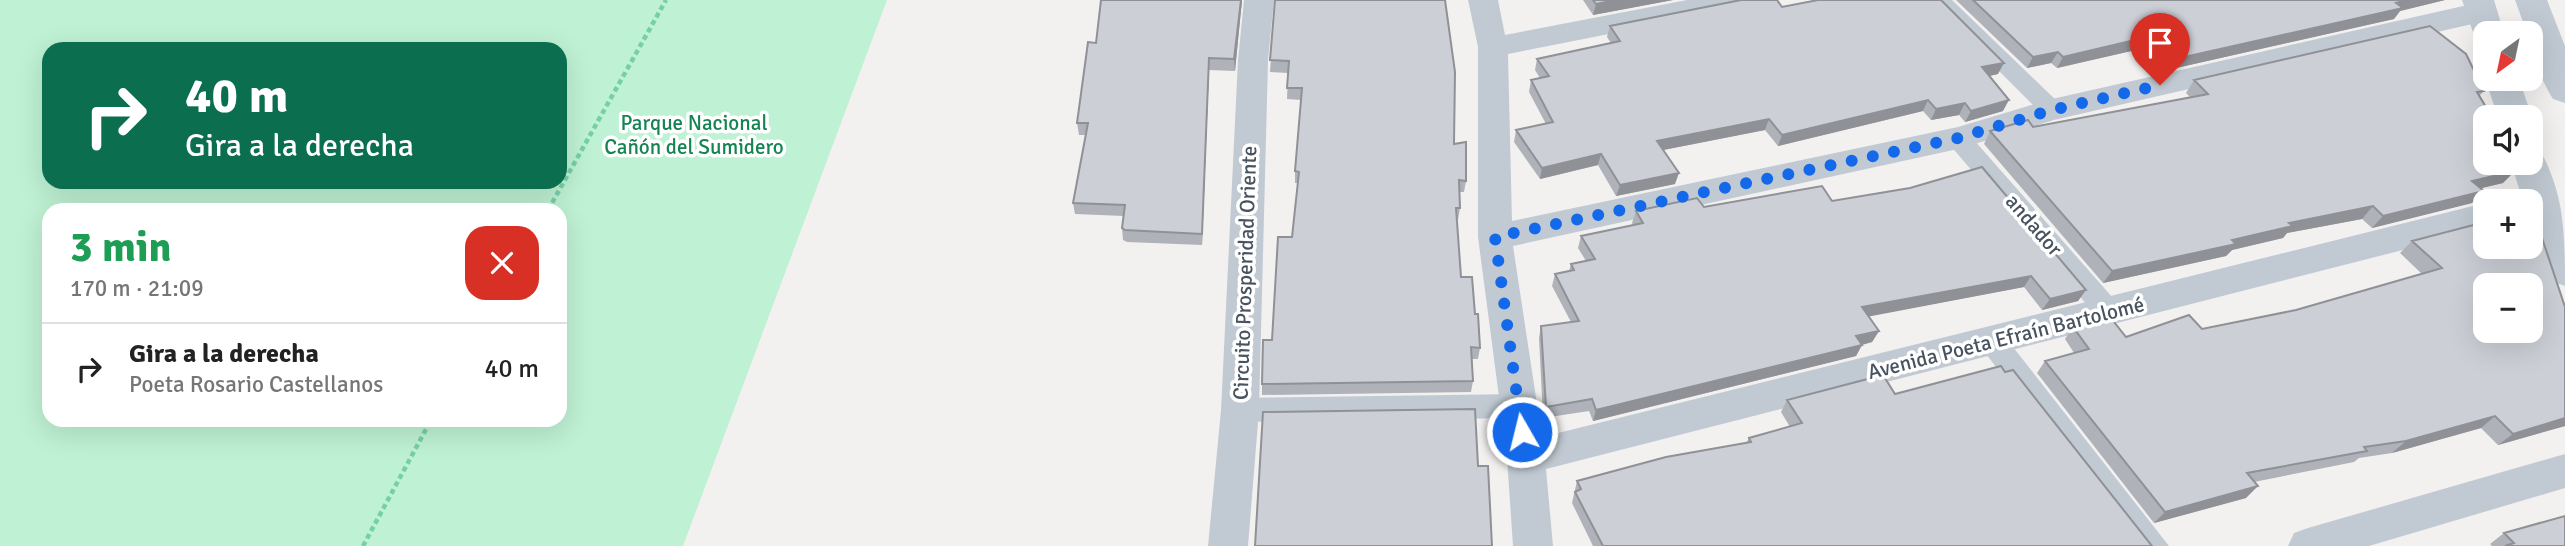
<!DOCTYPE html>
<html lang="es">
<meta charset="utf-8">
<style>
body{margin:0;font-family:Signika,sans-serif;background:#f6f6f6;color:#222;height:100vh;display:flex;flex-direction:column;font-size:26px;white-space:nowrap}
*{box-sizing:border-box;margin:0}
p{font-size:23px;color:#767676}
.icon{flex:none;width:38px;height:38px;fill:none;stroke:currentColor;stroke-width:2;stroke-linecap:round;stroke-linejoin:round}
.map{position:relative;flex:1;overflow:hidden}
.side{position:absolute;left:42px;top:203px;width:525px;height:224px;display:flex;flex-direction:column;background:#fff;border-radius:21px;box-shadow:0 7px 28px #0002}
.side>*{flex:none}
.guide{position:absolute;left:42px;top:42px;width:525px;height:147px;border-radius:21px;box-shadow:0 7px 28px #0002;background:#0b6e4f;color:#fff;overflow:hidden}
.needle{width:46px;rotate:213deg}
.tools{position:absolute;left:2473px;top:21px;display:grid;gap:14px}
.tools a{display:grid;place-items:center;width:70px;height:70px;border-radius:14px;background:#fff;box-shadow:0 7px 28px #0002;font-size:35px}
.pin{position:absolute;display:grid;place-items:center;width:60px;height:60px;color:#fff;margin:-72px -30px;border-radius:50% 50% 50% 0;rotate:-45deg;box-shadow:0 0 7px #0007}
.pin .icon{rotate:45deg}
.me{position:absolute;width:77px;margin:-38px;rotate:352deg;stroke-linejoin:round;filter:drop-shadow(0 0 5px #0008)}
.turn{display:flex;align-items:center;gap:24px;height:147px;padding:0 28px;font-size:32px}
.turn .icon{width:91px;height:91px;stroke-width:2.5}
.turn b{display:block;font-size:49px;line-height:60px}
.round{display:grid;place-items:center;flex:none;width:74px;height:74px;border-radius:21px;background:#f6f6f6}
.headline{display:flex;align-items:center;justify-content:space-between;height:119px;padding:0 28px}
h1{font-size:42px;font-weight:800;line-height:52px;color:#1e9e55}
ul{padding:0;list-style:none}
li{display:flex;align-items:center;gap:21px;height:91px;padding:0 28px;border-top:2px solid #e0e0e0}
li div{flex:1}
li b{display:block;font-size:26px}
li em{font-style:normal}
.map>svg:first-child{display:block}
</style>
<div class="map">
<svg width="2565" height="546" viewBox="0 0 2565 546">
<rect width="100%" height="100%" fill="#f3f1f0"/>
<path fill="#bff1d4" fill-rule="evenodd" d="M0,0H887L683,546H0ZM49,49H560V182H49ZM49,210H560V420H49Z"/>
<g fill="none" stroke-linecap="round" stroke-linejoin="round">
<path stroke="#75d0a7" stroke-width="4.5" stroke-dasharray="5 3.5" stroke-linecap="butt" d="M548,210L666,0
M363,546L431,420"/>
<path fill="#c1cad3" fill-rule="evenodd" d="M1928,0H1952L2060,104L2064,110L2060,116H2044Z
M1958,130L1967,132L2120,306L2123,313L2120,320L2110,324L2100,320L1949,144L1946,138L1949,132Z
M1992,330L2002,333L2169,546H2136L1982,349L1978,341L1982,333Z
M1519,394L1529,398L1533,406L1529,414L1519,418L1240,422L1230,418L1226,410L1230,402L1240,398Z"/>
<path fill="#c1cad3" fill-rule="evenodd" d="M1244,0H1274L1268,60L1259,410L1248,546H1208L1221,410L1238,60Z
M1468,0H1498L1505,35L1687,0H1751L1746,7L1736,9L1508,54L1512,221L1958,127L2052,99L2481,2L2491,5L2496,12L2491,19L2481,22L2054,120L1958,149L1513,246L1542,437L2485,203V229L1546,469L1553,546H1513L1507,458L1478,237V47Z
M2565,454V488L2369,546H2288L2294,533L2308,528Z"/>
<path fill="#c1cad3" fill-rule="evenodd" d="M2462,0H2494L2504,33H2485V43L2476,41Z
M2515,0H2547L2565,46V103L2553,99C2542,82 2530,54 2530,33H2527Z
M2485,79H2519L2532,117L2530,120V117H2498Z
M2530,151L2542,154C2565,197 2565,238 2565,286L2551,281C2538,257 2530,229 2530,201H2523L2511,163H2530Z"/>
</g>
<path fill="#afb2b8" d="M1101,0H1242L1235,71L1209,70L1202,245L1127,242L1123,240L1122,228L1124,216L1075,214L1073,203L1086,135H1079L1077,123L1096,43Z
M1275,0L1454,144L1466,181L1464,192H1459L1460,208L1458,220L1457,219L1461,277L1475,314L1480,348L1478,359H1471L1473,381L1471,392L1262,395V384L1272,340L1292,237L1298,183H1295V171L1301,100L1287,99L1288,73L1270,72Z
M1583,0H1673L1593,15Z
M1956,0H2445L2400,11L2394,19L2163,71L2140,49L2057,68L2051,63L2027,68Z
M1782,7L1998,74L1989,76L2003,111L1965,122L1959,115L1931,120L1923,111L1778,146L1765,130L1663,150L1675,184L1616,196L1598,165L1540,179L1514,142L1516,130L1546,124L1529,92L1531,80L1540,78L1535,70L1537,59L1611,43L1607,37L1610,26Z
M2194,80L2484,91L2479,96L2503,183L2481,188L2472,203L2372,228L2362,219L2287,233L2283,238L2232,250L2226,256L2103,283L1984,144L1990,131L2033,127L2190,97L2186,93Z
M1832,201L2086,290L2078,301L2042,310L2024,287L1868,316L1879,331L1872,342L1862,345L1856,356L1593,421L1589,411L1543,418L1539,338L1541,326L1571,322L1552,286L1555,274L1569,271L1571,264L1586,261L1578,248L1581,236L1633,225L1632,223L1636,211Z
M2412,241L2565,307V426L2498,445L2481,428L2392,453L2359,458L2354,462L2254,482L2246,498L2154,523L2037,373L2045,361L2074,353L2065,339L2073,327L2126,337L2202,329L2296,310L2422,274L2400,253Z
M1895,394L2152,546H1593L1572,503L1577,481L1746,443L1749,438L1790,427L1781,412L1787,400Z
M2504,533L2565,546H2492L2490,544Z"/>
<path fill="#8f9196" d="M1241,0H1242L1235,71L1234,59Z
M1616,0H1673L1593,15L1596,4Z
M2407,0H2445L2400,11L2394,19L2163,71L2171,60Z
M2147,37L2140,49L2057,68L2063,57Z
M2058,52L2051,63L2027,68L2033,57Z
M1209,58V70L1202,245V234Z
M2004,63L1998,74L1976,79L1982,67Z
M1928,100L1923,111L1778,146L1782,135Z
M2009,100L2003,111L1965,122L1971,111Z
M1965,103L1959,115L1931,120L1936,109Z
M1769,119L1765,130L1653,152L1657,141Z
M1601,154L1598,165L1540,179L1542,168Z
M2515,171L2503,183L2461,193L2472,181Z
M1679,173L1675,184L1616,196L1620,185Z
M2484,191L2472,203L2372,228L2383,216Z
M2373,206L2362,219L2287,233L2283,238L2232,250L2226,256L2103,283L2112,271L2232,240L2289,223Z
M2031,276L2024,287L1856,319L1862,307Z
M2086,290L2078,301L2042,310L2050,299Z
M1879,331L1872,342L1850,348L1856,336Z
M1862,345L1856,356L1593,421L1596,410Z
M2495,416L2481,428L2392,453L2406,441Z
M2565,418V426L2498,445L2513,434Z
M2258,486L2246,498L2154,523L2165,512Z"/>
<path fill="#cccfd6" stroke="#8f9196" stroke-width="2" fill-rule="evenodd" d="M1101,0H1241L1234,59L1209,58L1202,234L1125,230L1122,228L1125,205L1073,203L1088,123H1077L1088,42L1096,43Z
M1275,0H1445L1455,72L1454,144L1466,142V181L1459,180L1460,208H1456L1461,277H1472L1475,314H1478L1480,348L1471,347L1473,381L1262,384L1263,340H1272L1278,237H1292L1299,172L1295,171L1302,88H1287L1289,61L1270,60Z
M1593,0H1616L1596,4Z
M1741,0H1777L1782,7L1818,0H1941L2004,63L1982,67L2009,100L1971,111L1965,103L1936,109L1928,100L1782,135L1769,119L1657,141L1679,173L1620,185L1601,154L1542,168L1516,130L1553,122L1531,80L1549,76L1537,59L1620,41L1610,26Z
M1973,0H2407L2396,3L2403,8L2171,60L2147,37L2063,57L2058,52L2033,57Z
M2430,26L2466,54L2484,91L2477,92L2492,117H2485V163H2508L2515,171L2472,181L2484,191L2383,216L2373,206L2289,223L2293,226L2232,240L2236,244L2112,271L1990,131L2028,120L2033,127L2208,94L2194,80Z
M1982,167L2086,290L2050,299L2031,276L1862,307L1879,331L1856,336L1862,345L1596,410L1592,399L1546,407L1541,326L1579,321L1555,274L1574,270L1571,264L1595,259L1581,236L1643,223L1636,211L1697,198L1704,207L1822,186L1832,201L1910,188Z
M2485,222V247H2530V229L2542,238L2565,307V418L2513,434L2495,416L2406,441L2364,447L2367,451L2247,473L2258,486L2165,512L2045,361L2089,349L2073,327L2110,317L2126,337L2189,315L2202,329L2296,310L2442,268L2412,241ZM2485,285H2530V331H2485Z
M2001,366L2005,372L2013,370L2152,546H1603L1575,492L1581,489L1577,481L1666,457L1751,442L1749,438L1802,423L1787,400L1883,375L1895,394Z
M1475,409L1478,466H1488L1492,546H1255L1263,412Z
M2565,516V546H2505L2514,543L2504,533Z"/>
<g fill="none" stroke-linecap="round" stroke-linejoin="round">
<path stroke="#1468ea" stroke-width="12" stroke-dasharray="0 21.6" d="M1522,432L1495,237L1958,138L2052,110L2160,85"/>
</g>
<g text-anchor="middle" stroke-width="7" stroke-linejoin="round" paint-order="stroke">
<g font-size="21" fill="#158451" stroke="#fff">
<text x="694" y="130">Parque Nacional<tspan x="694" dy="24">Cañón del Sumidero</tspan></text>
</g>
<g font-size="21" fill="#48535f" stroke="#fff">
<text transform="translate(2034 225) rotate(49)" y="7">andador</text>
<text transform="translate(1245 273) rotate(-88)" y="7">Circuito Prosperidad Oriente</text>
<text transform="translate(2006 338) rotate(-14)" y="7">Avenida Poeta Efraín Bartolomé</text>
</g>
</g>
</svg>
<div class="tools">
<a><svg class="needle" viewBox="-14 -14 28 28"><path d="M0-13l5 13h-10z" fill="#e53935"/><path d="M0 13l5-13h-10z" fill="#767676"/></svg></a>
<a><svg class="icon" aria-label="sound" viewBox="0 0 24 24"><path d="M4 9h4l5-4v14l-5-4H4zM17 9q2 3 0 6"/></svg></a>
<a>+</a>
<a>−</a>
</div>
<div class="pin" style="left:2160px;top:85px;background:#d93025"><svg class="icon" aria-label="arrive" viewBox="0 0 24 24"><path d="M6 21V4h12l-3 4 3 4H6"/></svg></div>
<svg class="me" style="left:1522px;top:432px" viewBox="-20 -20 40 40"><circle r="17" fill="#1468ea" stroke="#fff" stroke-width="3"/><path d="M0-11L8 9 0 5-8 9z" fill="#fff"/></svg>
<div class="guide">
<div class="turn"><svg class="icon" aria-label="right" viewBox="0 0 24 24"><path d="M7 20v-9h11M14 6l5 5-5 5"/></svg><div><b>40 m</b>Gira a la derecha</div></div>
</div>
<section class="side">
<div class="headline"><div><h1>3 min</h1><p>170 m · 21:09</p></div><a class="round" style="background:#d93025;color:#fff"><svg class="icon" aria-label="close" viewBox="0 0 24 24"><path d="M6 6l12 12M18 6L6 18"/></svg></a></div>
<ul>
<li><svg class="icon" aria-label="right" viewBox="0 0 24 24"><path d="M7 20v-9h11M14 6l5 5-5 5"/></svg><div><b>Gira a la derecha</b><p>Poeta Rosario Castellanos</p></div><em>40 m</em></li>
</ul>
</section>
</div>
